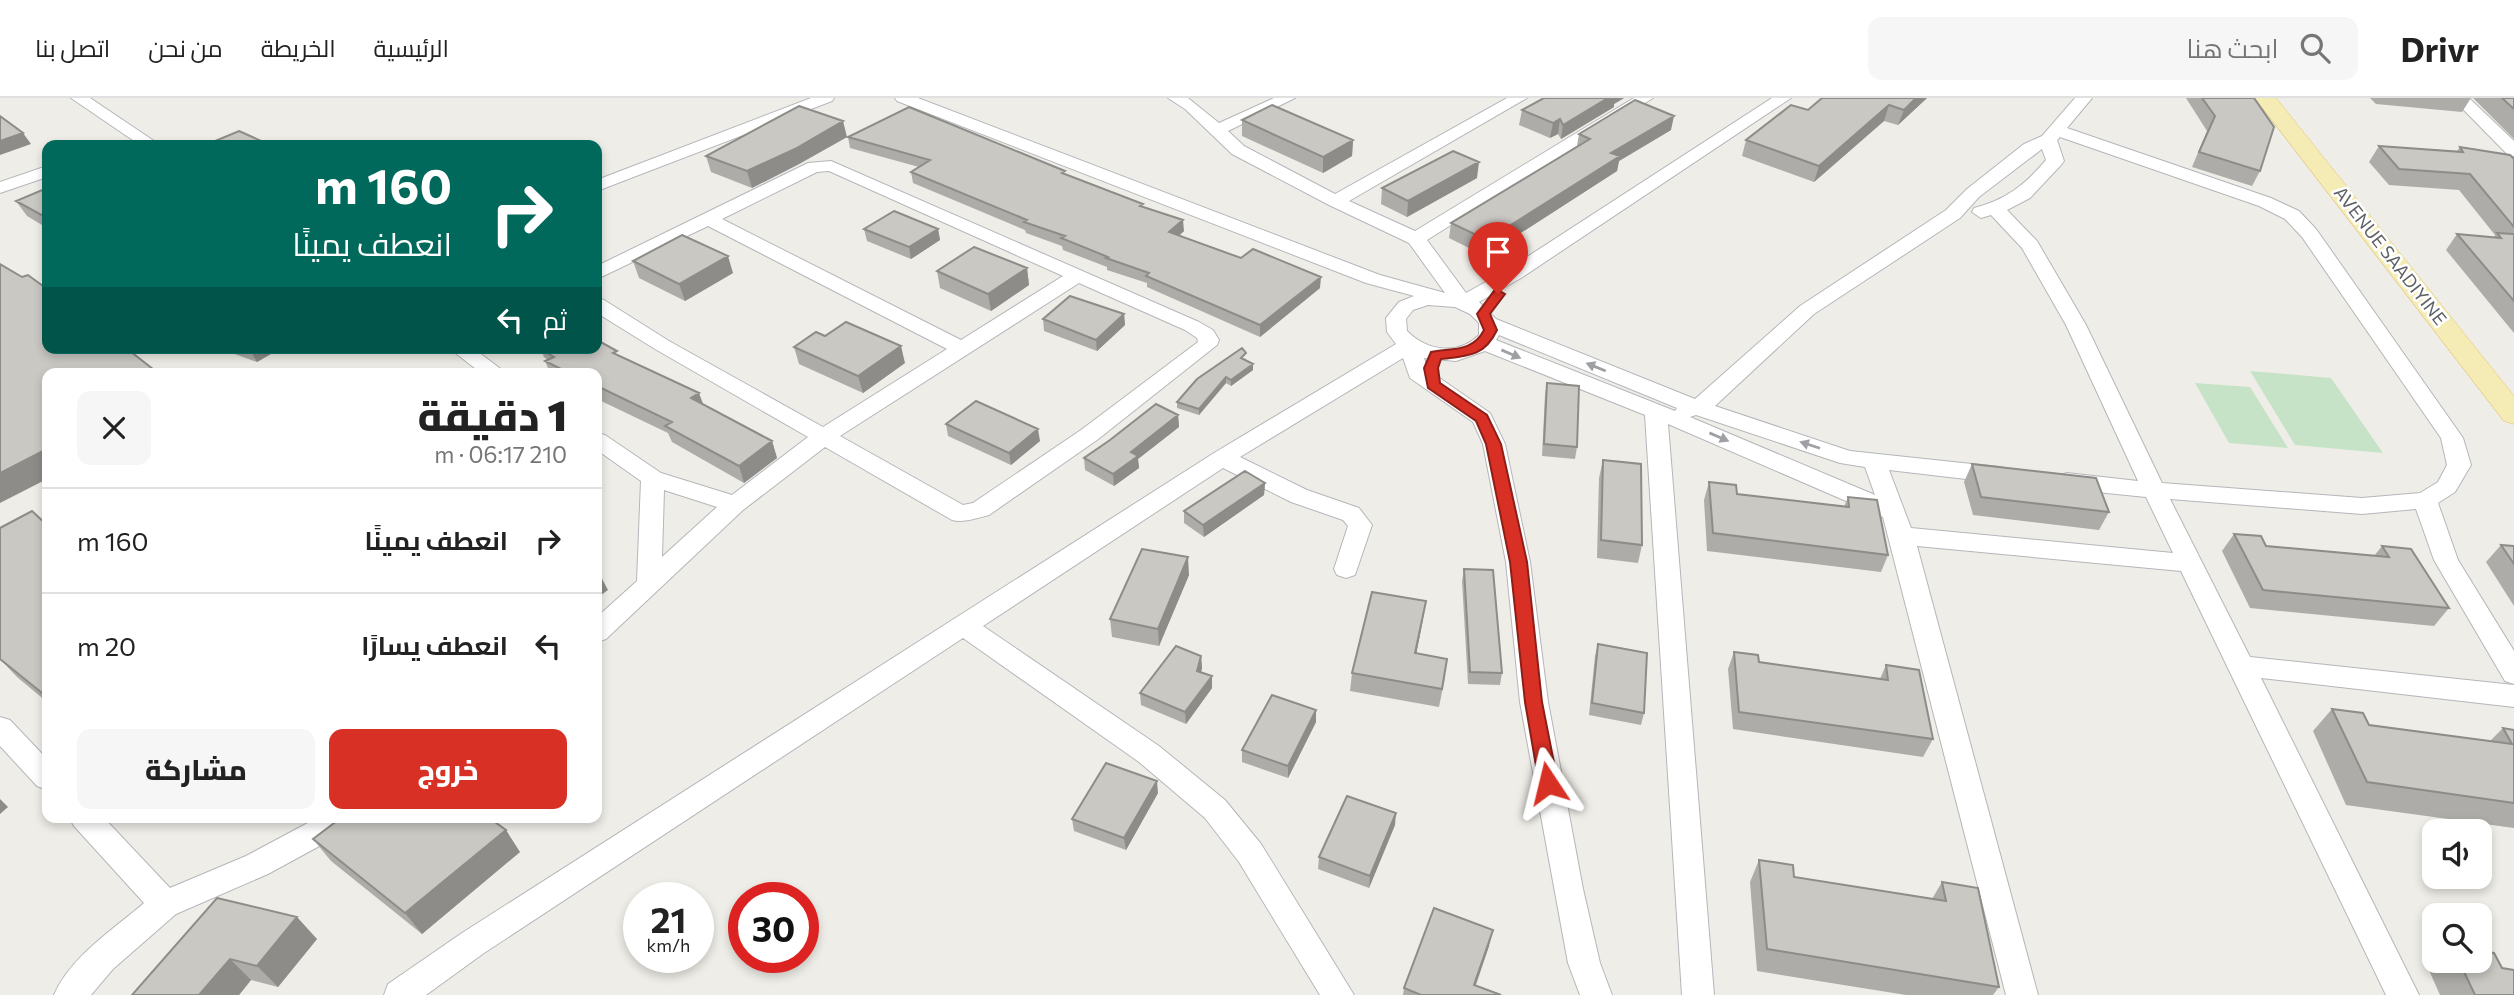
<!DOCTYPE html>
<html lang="ar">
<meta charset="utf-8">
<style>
body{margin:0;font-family:Commissioner,Cairo,sans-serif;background:#f6f6f6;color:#222;direction:rtl;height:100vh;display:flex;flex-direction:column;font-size:26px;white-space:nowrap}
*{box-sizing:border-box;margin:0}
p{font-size:23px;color:#767676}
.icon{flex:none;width:38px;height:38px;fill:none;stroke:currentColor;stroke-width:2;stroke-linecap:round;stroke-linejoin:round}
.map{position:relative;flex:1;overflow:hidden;direction:ltr}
.details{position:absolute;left:42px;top:270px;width:560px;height:455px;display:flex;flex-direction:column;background:#fff;border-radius:14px;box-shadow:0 4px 10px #0003;direction:rtl}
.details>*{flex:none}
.guide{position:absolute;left:42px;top:42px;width:560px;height:214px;border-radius:14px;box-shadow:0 4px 10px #0003;direction:rtl;background:#00695c;color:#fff;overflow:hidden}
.controls{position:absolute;left:2422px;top:721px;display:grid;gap:14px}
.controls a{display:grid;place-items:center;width:70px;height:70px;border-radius:14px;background:#fff;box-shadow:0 4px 10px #0003;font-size:35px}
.speed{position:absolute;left:623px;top:784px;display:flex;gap:14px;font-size:35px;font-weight:700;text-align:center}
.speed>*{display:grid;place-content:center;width:91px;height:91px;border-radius:50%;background:#fff;box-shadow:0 4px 10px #0003;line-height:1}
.speed small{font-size:18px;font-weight:400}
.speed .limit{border:10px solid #d22;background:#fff;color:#111}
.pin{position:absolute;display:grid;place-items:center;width:60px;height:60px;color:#fff;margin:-72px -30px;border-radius:50% 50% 50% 0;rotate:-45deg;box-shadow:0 0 7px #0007}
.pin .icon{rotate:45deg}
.me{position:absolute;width:77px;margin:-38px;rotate:350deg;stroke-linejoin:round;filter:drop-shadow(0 0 5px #0008)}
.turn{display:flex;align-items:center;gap:24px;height:147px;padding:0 35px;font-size:32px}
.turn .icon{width:91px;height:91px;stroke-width:2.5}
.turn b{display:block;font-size:49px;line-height:60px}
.then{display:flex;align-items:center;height:66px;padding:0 35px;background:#0003;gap:14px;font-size:26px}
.round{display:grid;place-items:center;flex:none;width:74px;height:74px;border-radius:14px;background:#f6f6f6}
.headline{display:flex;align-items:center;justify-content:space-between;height:119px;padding:0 35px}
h1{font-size:42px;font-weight:800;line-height:52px}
.action{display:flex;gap:14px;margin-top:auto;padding:14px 35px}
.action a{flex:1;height:80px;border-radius:14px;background:#d93025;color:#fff;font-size:28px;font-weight:800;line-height:80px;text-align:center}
.action a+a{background:#f6f6f6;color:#222}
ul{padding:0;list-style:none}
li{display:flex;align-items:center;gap:21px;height:105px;padding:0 35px;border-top:2px solid #e0e0e0}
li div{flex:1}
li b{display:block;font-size:26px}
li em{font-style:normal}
header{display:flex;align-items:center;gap:42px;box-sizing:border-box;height:98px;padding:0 35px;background:#fff;border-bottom:2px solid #e0e0e0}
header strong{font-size:33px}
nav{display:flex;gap:38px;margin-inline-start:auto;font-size:24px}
.search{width:490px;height:63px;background:#f6f6f6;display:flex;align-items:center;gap:18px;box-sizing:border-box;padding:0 24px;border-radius:14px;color:#767676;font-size:26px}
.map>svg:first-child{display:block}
</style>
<header>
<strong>Drivr</strong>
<div class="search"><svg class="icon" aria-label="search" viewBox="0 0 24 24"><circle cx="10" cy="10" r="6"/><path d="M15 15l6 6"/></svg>ابحث هنا</div>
<nav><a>الرئيسية</a><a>الخريطة</a><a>من نحن</a><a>اتصل بنا</a></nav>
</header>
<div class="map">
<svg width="2514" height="897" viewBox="0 0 2514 897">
<rect width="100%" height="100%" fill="#efede7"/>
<path fill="#c7e3c7" d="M2250,273L2331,280L2383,355L2295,347Z
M2195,285L2250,289L2288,350L2229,345Z"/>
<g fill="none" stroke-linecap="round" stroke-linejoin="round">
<g stroke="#b4b6ba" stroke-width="2">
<path id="minor" d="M71,0H90L160,47H140Z
M811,0H834L832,3L597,93V82Z
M895,0H918L1380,177L1445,195L1409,145L1329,107L1232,56L1185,11L1168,0H1188L1219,25L1274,0H1295L1228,33L1244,48L1335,96L1507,0H1527L1349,103L1415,133L1634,0H1653L1427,142L1466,195L1507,172L1772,0H1791L1521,180L1479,204L1496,221L1695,301L1800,208L1946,112L1967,91L2024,46L2042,38L2075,0H2092L2067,30L2271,100L2299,113L2316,131L2463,340L2471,367L2455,394L2438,405L2458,462L2514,553V586L2505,583L2434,462L2416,411L2362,416L2170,401L2250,559L2514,587V609L2261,580L2419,897H2386L2181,473L1917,448L2038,897H2006L1883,419L1668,326L1714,897H1682L1645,317L1485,253L1456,263L1424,260L1428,272L1490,315L1505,346L1530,464L1548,604L1583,791L1600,865L1612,897H1580L1568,865L1520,604L1506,464L1483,346L1473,324L1410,280L1403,260L1240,359L1307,392L1359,410L1372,427L1355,477L1346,480L1337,477L1334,471L1348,428L1343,422L1291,404L1223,370L983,528L1159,648L1225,702L1261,746L1354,897H1320L1239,764L1205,720L1139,664L963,540L484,855L426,897H384L388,886L462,835L1214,355L1396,246L1387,234L1386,220L1399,204L1414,198L1366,185L897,3ZM2060,39L2259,108L2285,121L2302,139L2441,340L2447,367L2438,384L2420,395L2362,400L2162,385L2086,227L2037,143L2007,112L2030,100L2061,67L2064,63L2057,42ZM2042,51L2046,62C2025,87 2006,102 1974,110L1972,114L1981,120L1991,117L2022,150L2066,227L2138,383L2067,375L2059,378L2055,383L2059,388L2067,391L2146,399L2173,455L1911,430L1889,372L2000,385L2008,382L2012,377L2008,372L2000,369L1850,353L1715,308L1814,216L1960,120L1979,99ZM1428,207L1455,209L1470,216L1479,225V237C1458,258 1427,253 1407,233L1406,221L1413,212ZM1499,237L1677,310L1675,313L1496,242ZM1696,317L1840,365L1865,369L1875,397L1690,319Z
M2452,0H2469L2514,43V58L2508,57Z
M831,63L1199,224L1213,232L1219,242L1217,247L1097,342L989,417C977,420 964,425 952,422L825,349L743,412L606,541L597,544V519L637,483L641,383L597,352V335L605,337L661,375L732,397L808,339L655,251L597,215V200L604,202L669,243L823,329L947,251L708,128L597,181V168L808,65ZM829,73L1063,178L961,242L722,121L817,74ZM1079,185L1185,232L1197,240L1198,244L1081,332L973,405L963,407L840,338ZM664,392L717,409L662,459Z
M47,68V79L0,95V84Z
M449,250H473L506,275H481Z
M0,619L10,622L47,661V692L37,688L0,648Z
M69,719H103L170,790L246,758L319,719H361L356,728L268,776L176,816L113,871L91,897H54C70,859 114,831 144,805L74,728Z"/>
</g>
<g stroke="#e1c26e" stroke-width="1">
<path id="major" d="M2255,0H2276L2514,298V326L2504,323Z"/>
</g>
<use href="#minor" fill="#fff" fill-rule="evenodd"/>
<use href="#major" fill="#f5ecb5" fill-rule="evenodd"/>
</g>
<path fill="#aeaca8" d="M1544,0H1624L1614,6V9L1561,41L1558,36L1550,40L1519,27L1522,12Z
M1927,0L1898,27L1884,23L1814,84L1742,58L1746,42L1808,12Z
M2186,0H2254L2260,73L2252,88L2192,69L2207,33Z
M2370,0H2471L2462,14L2376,6Z
M2473,0H2514V41Z
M1242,22L1353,42L1352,58L1323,75L1242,38Z
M1671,32L1619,63L1617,73L1485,158L1449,140L1451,125L1577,48L1579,36Z
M847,39L799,66L752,90L711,74L706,58Z
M848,39L1065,76L1143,109L1184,133L1179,138L1320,190L1260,239L1147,189V185L1107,172V169L1063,152L1062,148L1026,135L1025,132L913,85L911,74L919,69L850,50Z
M2379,48L2457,53L2460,49L2514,61V235L2446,152L2457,136L2494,139L2495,137L2459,92L2389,87L2369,64Z
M1477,80L1407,119L1381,106L1382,90Z
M47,90V130L27,118L16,103Z
M864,131H938L940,142L911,161L867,143Z
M633,163L733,175L685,203L639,180Z
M1027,170L1029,187L991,213L940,190L937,173Z
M1124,216L1125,227L1097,253L1044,233L1043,221Z
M794,249L905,265L863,295L799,266Z
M218,250H281L257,264Z
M540,250H597L618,258L704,307L772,343L777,360L744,385L672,344L668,335L597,301V275H550L545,263L548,262L544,259Z
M1246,260L1245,262L1253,272L1231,288L1226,285L1199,317L1177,310V304Z
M1547,285L1577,349L1575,361L1542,358L1545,296Z
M1178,317L1179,329L1138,361L1139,370L1114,388L1085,372L1084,360Z
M946,326L1040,343L1011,367L948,338Z
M1603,362L1642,447L1638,465L1597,460L1599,380Z
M1972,366L2109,414L2099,432L1973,417L1964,384Z
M1709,384L1737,396L1844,409L1848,399L1888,457L1881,474L1707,453L1704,402Z
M1265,385L1264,397L1204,439L1184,425V413Z
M47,427V604L17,579L0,561V430Z
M2234,436L2266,448L2374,458L2382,448L2449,510L2434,528L2250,510L2222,453Z
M2501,447L2514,448V508L2486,464Z
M1464,471L1502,575L1500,587L1468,586L1462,483Z
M1189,477L1159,548L1112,539L1110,521Z
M1423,521L1416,556L1445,579L1439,609L1350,593L1352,575Z
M1598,546L1644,615L1641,627L1589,617L1595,558Z
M1734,554L1759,564L1880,581L1886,567L1933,641L1923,659L1733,631L1728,571Z
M1201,558L1202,570L1201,574L1212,578V590L1186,626L1141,607L1140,595Z
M2332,611L2369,627L2490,643L2503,630L2514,632V730L2346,707L2313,633Z
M1316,624L1288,680L1242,664V652Z
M1158,695L1126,752L1074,733L1072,721Z
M1395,727L1369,790L1318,771L1319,759Z
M313,741L520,754L422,836L331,763Z
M1759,762L1794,779L1932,801L1942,784L1999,889L1993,897H1906L1757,873L1750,784Z
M217,800L317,841L278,889L251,882L239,897H132Z
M1489,848L1476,887L1501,897H1403L1404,890Z
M2437,863H2480L2502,870L2514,897H2440L2428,870Z"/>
<path fill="#8d8c88" d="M1608,0H1624L1614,6V9L1561,41L1563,27Z
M1916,0H1927L1898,27L1904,12Z
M1889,7L1884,23L1814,84L1819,68Z
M1674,18L1671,32L1619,63L1617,73L1485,158L1487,142L1611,55Z
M1560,21L1558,36L1550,40L1553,25Z
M843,23L847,39L799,66L752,90L747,73Z
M23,35L31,46L0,57V43Z
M1353,42L1352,58L1323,75V59Z
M1479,64L1477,80L1407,119L1408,103Z
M1183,122L1184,133L1170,145L1169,134Z
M938,131L940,142L911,161L909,149Z
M728,158L733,175L685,203L679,186Z
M1027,170L1029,187L991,213L988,196Z
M1321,179L1320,190L1260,239V227Z
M1124,216L1125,227L1097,253L1096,242Z
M901,248L905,265L863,295L858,278Z
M249,250H281L257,264Z
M1253,266V272L1231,288V282Z
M1226,279V285L1199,317V311Z
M699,295L705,311L691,300Z
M1178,317L1179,329L1138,361L1139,370L1114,388L1113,376L1131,354Z
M1038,331L1040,343L1011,367L1009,355Z
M772,343L777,360L744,385L739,368Z
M47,351V381L0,405V375Z
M1265,385L1264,397L1204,439L1203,427Z
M1188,459L1189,477L1159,548L1158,531Z
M600,477L608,492L597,500V479Z
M1426,503L1423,521L1413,573L1415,555Z
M1201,558L1202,570L1198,585L1197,573Z
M1212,578V590L1186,626L1185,614Z
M1316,612V624L1288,680V668Z
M1157,683L1158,695L1126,752L1124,740Z
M0,701L8,709L0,716Z
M1396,715L1395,727L1369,790L1370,778Z
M506,732L520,754L422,836L405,815Z
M297,819L317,841L278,889L257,868Z
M1493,832L1489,848L1472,897L1474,887Z
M230,861L251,882L239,897H199Z"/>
<path fill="#cac8c3" stroke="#8d8c88" stroke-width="2" d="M1544,0H1608L1563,27L1560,21L1553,25L1522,12Z
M1822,0H1916L1904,12L1889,7L1819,68L1746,42L1791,7L1808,12Z
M2202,0H2254L2274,29L2260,73L2199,54L2215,18Z
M2502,0H2514V11Z
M1635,2L1674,18L1611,55L1620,58L1487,142L1451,125L1590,41L1579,36Z
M1272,7L1353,42L1323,59L1242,22Z
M799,8L843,23L795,51L747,73L706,58Z
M909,9L1065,73L1062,75L1143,106L1140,108L1183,122L1169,134L1241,160L1253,151L1321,179L1260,227L1146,178L1149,175L1106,160L1108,159L1061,140L1065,138L1024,124L1027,122L911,74L930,62L848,39Z
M0,18L23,35L0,43Z
M239,33L270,47H211L208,46Z
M2379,48L2463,54L2460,49L2510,57L2514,61V129L2470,76L2399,71Z
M1453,53L1479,64L1408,103L1382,90Z
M47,90V120L16,103Z
M894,113L938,131L909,149L864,131Z
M2497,135L2514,136V203L2457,136L2501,140Z
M682,137L728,158L679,186L633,163Z
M974,149L1027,170L988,196L937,173Z
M0,166L22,179L28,177L47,191V250H126L158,275H47V351L0,375Z
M1070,198L1124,216L1096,242L1043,221Z
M846,224L901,248L858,278L794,249L816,234L825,238Z
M597,242L617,253L613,255L699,295L691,300L772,343L739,368L665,328L672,324L597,288V275H569L545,263L554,259L544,253L549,250H597Z
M1242,250L1246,255L1241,260L1253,266L1231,282L1226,279L1199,311L1177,304L1197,281Z
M1547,285L1579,288L1577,349L1544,346Z
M976,303L1038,331L1009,355L946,326Z
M1156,306L1178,317L1131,354L1138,358L1113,376L1084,360L1110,342Z
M1603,362L1641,366L1642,447L1601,442Z
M1972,366L2096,380L2109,414L1981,399Z
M1245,373L1265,385L1203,427L1184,413Z
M1709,384L1736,387L1737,396L1849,409L1848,399L1877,402L1888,457L1713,435Z
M32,413L47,427V599L0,561V430Z
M2234,436L2261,438L2266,448L2389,459L2382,448L2411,451L2449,510L2263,492Z
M2501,447L2514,448V466Z
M1142,451L1188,459L1158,531L1110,521Z
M1464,471L1493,472L1502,575L1470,574Z
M1372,494L1426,503L1415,555L1447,561L1442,591L1352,575Z
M1598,546L1647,555L1644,615L1592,605Z
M1176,548L1201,558L1197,573L1212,578L1185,614L1140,595Z
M1734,554L1758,557L1759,564L1888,582L1886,567L1919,572L1933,641L1739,614Z
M1272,597L1316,612L1288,668L1242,652Z
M2332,611L2363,615L2369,627L2512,646L2503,630L2514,632V705L2367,684Z
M1106,665L1157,683L1124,740L1072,721Z
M1347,698L1396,715L1370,778L1319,759Z
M342,719H488L506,732L405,815L313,741Z
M1759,762L1793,767L1794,779L1946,803L1942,784L1978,790L1999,889L1767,851Z
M217,800L297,819L257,868L230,861L199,897H132Z
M1434,810L1493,832L1474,887L1501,897H1421L1404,890Z
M2480,853L2494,855L2502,870L2514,872V897H2475L2459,863H2480Z"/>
<defs><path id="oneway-solid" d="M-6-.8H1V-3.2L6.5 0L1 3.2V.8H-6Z" transform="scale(1.75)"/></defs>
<g fill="#9ea0a3">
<use href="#oneway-solid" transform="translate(1511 256) rotate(23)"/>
<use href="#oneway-solid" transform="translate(1596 269) rotate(-158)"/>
<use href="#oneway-solid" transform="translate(1719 339) rotate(23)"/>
<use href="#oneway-solid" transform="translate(1810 347) rotate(-162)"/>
</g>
<path fill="#d93025" stroke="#8d1f18" stroke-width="2" d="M1498,192L1505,196L1490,216L1497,232C1485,258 1468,258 1441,261L1438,270L1440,285L1487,317L1501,346L1527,464L1542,604L1558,685L1555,690L1548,692L1542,690L1539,685L1525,604L1510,464L1486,346L1476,323L1428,290L1424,270L1431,254C1452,250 1473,254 1484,232L1477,216L1494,193Z"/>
<g text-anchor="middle" stroke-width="5" stroke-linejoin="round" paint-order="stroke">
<g font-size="18" fill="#5e6165" stroke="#fff">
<text transform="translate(2390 158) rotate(52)" y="6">AVENUE SAADIYINE</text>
</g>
</g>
</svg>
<div class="controls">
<a><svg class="icon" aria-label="sound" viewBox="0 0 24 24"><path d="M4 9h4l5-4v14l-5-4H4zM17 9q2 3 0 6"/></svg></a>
<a><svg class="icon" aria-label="search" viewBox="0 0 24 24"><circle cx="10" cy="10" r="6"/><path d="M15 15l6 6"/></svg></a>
</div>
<div class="speed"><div>21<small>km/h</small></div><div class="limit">30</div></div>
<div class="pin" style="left:1498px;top:196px;background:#d93025"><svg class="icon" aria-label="arrive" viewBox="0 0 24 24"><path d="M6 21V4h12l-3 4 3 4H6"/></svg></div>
<svg class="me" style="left:1548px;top:685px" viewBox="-20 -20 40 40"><path d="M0-17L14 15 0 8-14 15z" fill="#d93025" stroke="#fff" stroke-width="4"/></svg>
<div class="guide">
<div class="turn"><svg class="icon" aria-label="right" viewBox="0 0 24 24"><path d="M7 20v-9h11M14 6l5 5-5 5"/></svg><div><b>160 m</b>انعطف يمينًا</div></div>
<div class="then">ثم<svg class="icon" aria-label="left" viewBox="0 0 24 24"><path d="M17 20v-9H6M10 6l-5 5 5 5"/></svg></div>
</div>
<section class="details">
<div class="headline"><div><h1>1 دقيقة</h1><p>210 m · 06:17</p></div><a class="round"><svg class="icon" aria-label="close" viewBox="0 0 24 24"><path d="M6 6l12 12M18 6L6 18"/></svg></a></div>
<ul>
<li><svg class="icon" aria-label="right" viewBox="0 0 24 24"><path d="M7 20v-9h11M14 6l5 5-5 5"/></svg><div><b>انعطف يمينًا</b></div><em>160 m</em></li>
<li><svg class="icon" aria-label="left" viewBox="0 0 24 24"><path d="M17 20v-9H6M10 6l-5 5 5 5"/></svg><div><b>انعطف يسارًا</b></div><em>20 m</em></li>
</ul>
<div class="action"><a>خروج</a><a>مشاركة</a></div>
</section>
</div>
